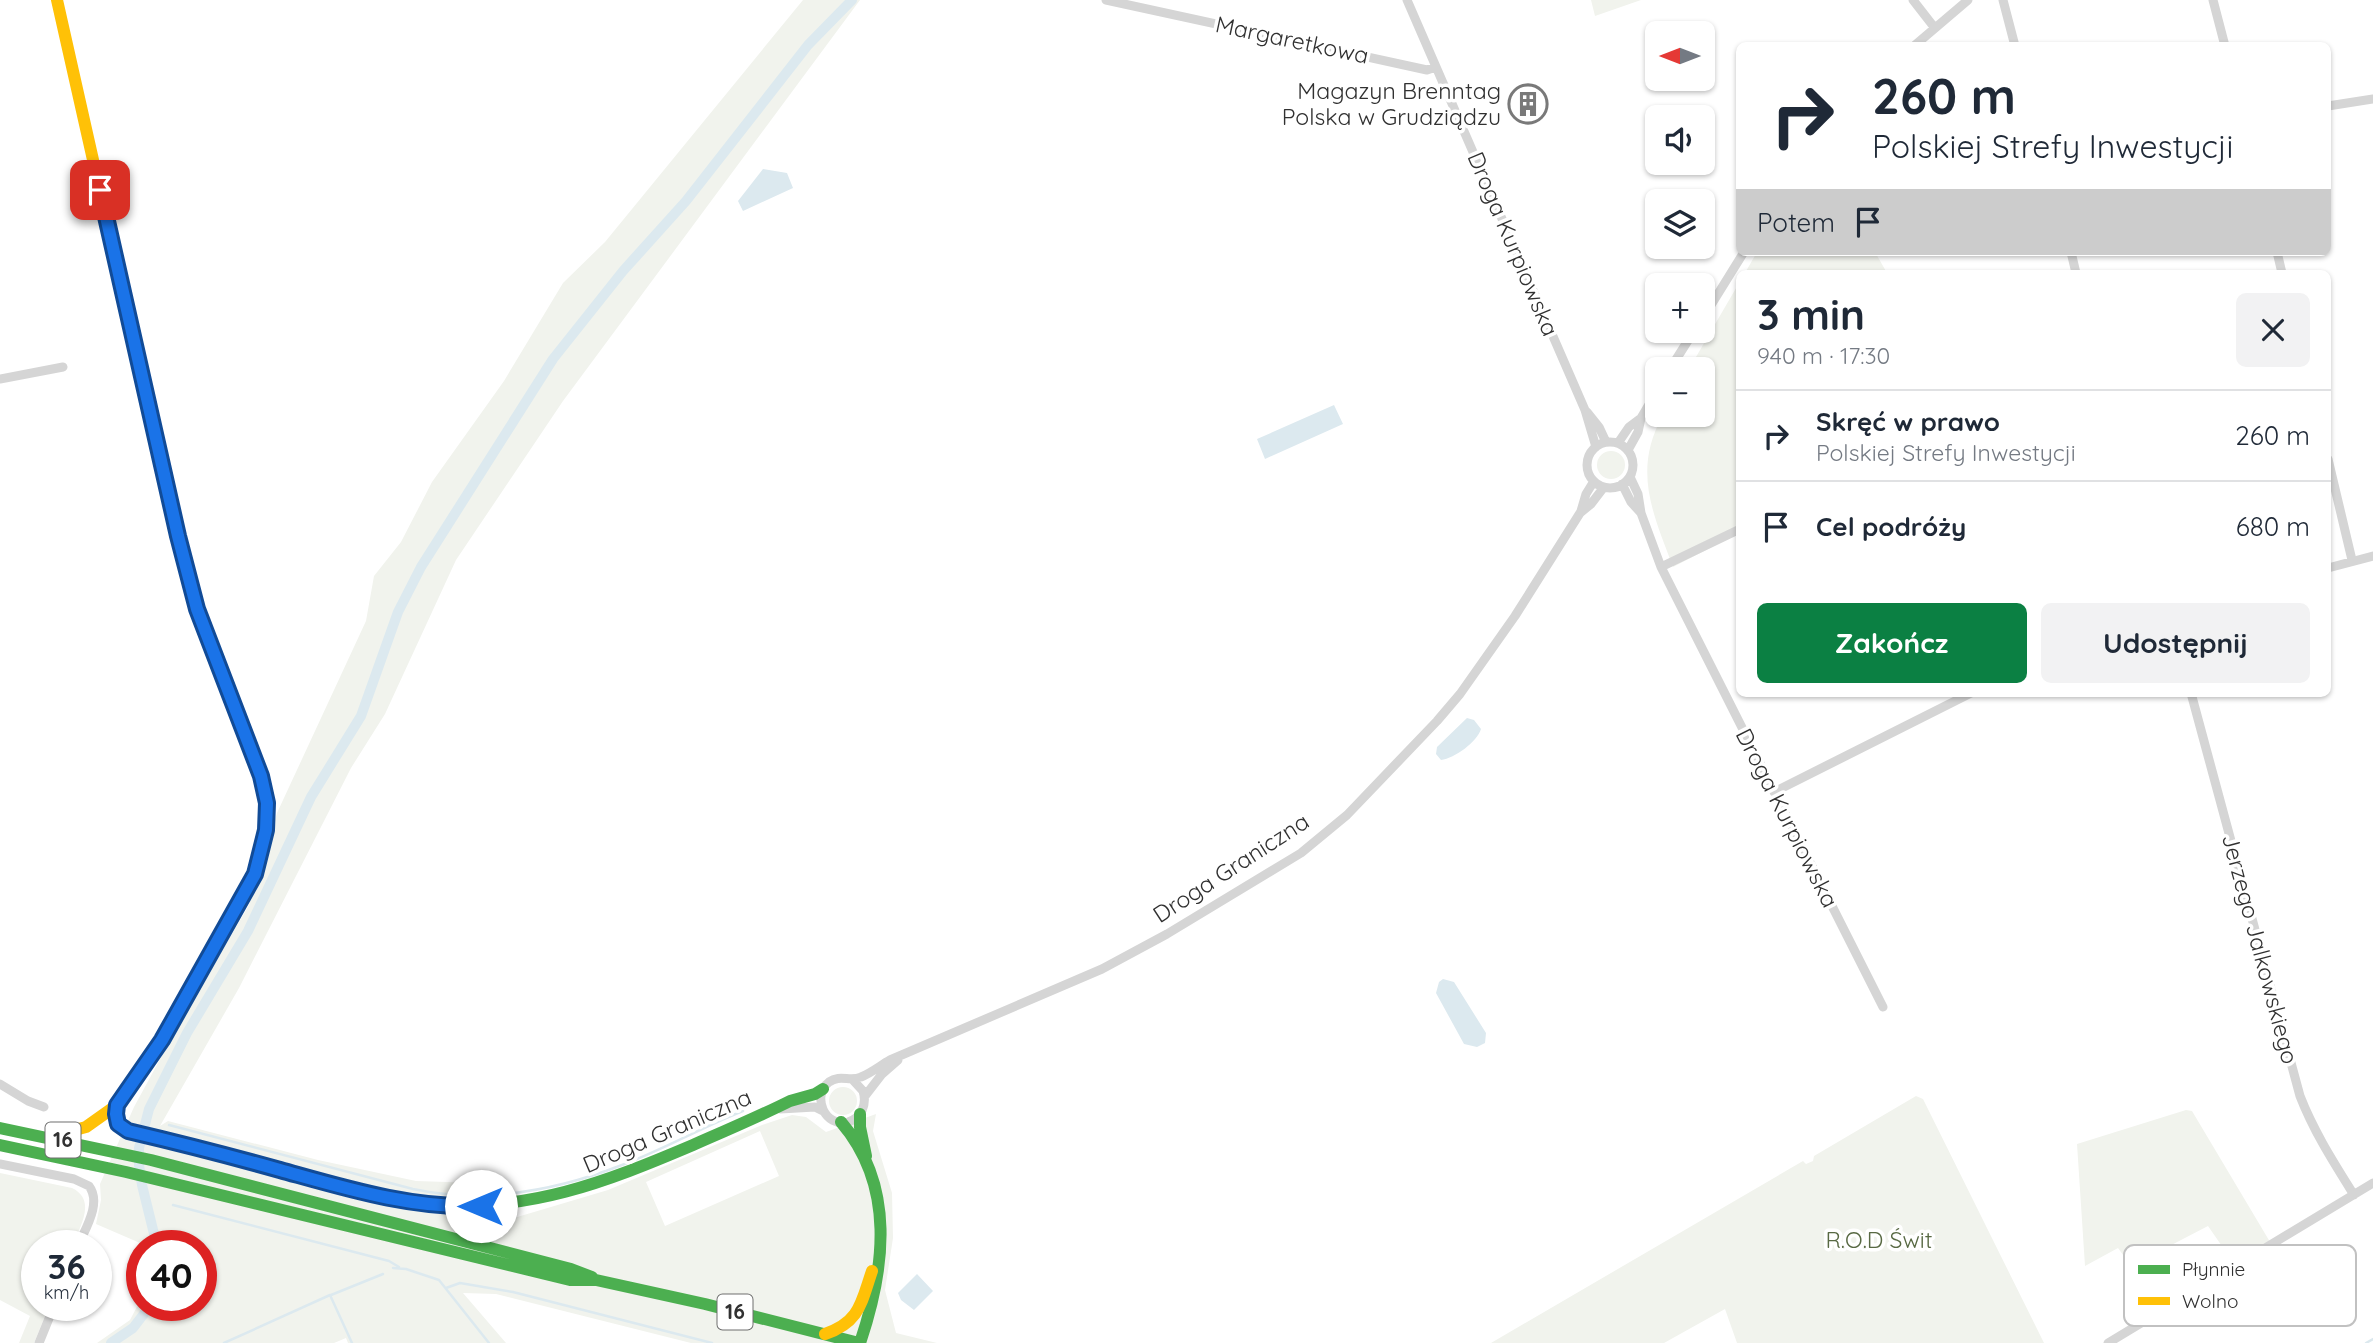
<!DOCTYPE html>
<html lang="pl">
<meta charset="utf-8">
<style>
body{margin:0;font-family:Quicksand,sans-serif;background:#f2f2f3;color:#1f2937;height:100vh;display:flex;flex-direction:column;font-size:26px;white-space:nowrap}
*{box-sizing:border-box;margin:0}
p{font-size:23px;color:#747a83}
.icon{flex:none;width:38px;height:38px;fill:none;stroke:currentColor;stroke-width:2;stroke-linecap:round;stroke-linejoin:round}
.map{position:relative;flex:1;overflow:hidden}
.drawer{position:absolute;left:1736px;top:270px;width:595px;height:427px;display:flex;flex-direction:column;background:#fff;border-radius:10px;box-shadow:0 2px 5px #0004}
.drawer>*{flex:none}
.banner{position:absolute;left:1736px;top:42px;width:595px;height:214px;border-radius:10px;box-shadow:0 2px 5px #0004;background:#fff;color:#1f2937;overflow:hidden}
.needle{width:46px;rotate:270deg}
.tools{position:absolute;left:1645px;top:21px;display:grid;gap:14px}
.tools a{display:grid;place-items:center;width:70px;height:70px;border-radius:10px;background:#fff;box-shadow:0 2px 5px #0004;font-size:35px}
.speed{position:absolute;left:21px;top:1230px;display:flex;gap:14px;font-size:35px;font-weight:700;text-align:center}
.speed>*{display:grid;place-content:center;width:91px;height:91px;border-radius:50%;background:#fff;box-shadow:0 2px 5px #0004;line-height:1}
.speed small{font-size:18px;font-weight:400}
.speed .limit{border:10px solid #d22;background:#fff;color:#111}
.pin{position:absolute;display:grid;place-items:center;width:60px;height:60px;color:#fff;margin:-30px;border-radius:14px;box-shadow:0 4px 10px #0006}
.me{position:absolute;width:77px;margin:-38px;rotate:270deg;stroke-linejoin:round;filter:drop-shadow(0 0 5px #0008)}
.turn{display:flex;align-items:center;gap:24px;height:147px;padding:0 21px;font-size:32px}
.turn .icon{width:91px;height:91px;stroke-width:2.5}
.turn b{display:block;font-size:49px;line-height:60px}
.then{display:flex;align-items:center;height:66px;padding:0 21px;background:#0003;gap:14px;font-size:26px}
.round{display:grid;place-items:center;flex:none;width:74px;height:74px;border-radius:10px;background:#f2f2f3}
.overview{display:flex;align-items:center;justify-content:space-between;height:119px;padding:0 21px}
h1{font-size:42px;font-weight:800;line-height:52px}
.action{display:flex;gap:14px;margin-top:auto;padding:14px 21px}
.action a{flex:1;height:80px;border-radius:10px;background:#0b8043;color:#fff;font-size:28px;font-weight:800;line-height:80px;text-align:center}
.action a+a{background:#f2f2f3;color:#1f2937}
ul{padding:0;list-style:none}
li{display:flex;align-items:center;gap:21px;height:91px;padding:0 21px;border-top:2px solid #e0e1e3}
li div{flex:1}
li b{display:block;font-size:26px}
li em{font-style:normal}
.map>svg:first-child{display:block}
</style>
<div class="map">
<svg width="2373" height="1343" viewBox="0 0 2373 1343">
<rect width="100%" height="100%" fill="#fff"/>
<path fill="#f1f3ed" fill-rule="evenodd" d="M803,0H860L563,401L456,560L385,714L351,768L239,988L160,1126L168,1121L318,1160L416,1181L509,1184L507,1220L608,1190L762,1125L792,1115L806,1117L826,1132L876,1114L873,1131L892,1193L893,1238L885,1290L896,1333L937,1343H691L496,1294L463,1293L506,1343H348L346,1338L334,1343H97L130,1320L142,1297V1306H201V1246H147L96,1224L101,1200L100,1184L134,1107L177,1028L249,905L277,813L366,621L374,576L401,542L432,482L504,381L563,283L605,242ZM760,1131L779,1176L665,1226L646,1182Z
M1591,0H1641L1595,16Z
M1757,252H1875L1887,273H1745Z
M1739,283V533L1673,567C1653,513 1632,471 1663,415H1703V369H1689Z
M1597 465a14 14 0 1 1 28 0a14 14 0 1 1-28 0Z
M829 1101a14 14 0 1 1 28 0a14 14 0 1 1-28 0Z
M1916,1096L1923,1099L2044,1343H1737L1725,1309L1664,1343H1491L1803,1161L1806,1164L1813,1161L1814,1156Z
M2186,1110L2192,1111L2276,1252L2242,1275L2208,1226L2131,1266L2118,1248L2085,1266L2077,1144Z
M0,1173L72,1188C97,1200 80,1227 72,1246H37V1306H49L34,1343H19L30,1316L0,1300Z"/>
<path fill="#dce9ef" d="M763,169L787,173L793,188L743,211L738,201Z
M1334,405L1343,424L1265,459L1257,439Z
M1467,718L1474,720L1481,729C1477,742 1455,758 1441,760L1436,754L1437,747Z
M1443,979L1454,982L1486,1033L1485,1043L1477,1047L1464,1044L1436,993L1439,982Z
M917,1274L933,1291L914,1310L901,1300L898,1293Z"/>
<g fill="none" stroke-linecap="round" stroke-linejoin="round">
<path stroke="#dce9ef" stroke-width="2.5" d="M169,1125L413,1189C483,1204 555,1191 622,1165C663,1150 702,1127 743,1111
M173,1205L389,1261L399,1267
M393,1268L406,1269L439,1280L489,1343
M446,1288L460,1283L513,1292L712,1343
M331,1295L383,1274
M224,1343L330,1295L352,1343
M2366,1343L2373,1339"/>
<path stroke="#dce9ef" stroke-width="10" d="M157,1246L142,1185L139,1165V1148L149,1109L187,1033L248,931L311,797L361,716L398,612L421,567L553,359L623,271L686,201L808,45L852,0
M111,1343L133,1328L150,1306"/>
<path stroke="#d5d5d5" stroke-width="9" d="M1106,0L1427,70L1436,67
M1407,0L1585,410L1596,447
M1913,0L1934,27
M2003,0L2015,46
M2213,0L2225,46
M1914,46L1968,0
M2328,106L2373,99
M2071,252L2076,273
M2277,252L2282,273
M1703,318L1744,252
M1670,369L1694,331
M0,379L63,367
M1587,412L1599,427L1606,442
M1587 465a23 23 0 1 1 46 0a23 23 0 1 1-46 0Z
M1618,443L1629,427L1641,418L1657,391
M1628,450L1638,432L1641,418
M2328,459L2352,560
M1630,477L1638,494L1641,513L1661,567L1883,1007
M1622,484L1631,502L1641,513
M1581,511L1586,494L1594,481
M1661,567L1740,529
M2328,568L2373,556
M2191,693L2300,1096C2314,1132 2334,1163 2354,1195
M1774,792L1971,693
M852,1079L863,1091C867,1104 862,1118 848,1122C825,1128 811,1096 829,1082C840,1074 850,1082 861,1077C871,1073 881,1065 890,1060L1102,969L1167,934L1301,853L1347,815L1437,721L1460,694L1515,616L1580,513L1591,504L1604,487
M0,1084L28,1101L44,1107
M865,1096L882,1074L898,1060
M780,1109L815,1107L823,1111
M0,1164L74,1179L89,1186C102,1203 85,1229 78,1246
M39,1343L54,1306
M2108,1343L2373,1183"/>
<path stroke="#4caf50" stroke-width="12" d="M125,302L178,536L197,609L261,776L267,801
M860,1114V1127L866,1156
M841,1122C896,1186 885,1269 860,1343
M0,1128L151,1160L571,1269L592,1277
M0,1145L126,1172L570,1280H596L705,1304L859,1343
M233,1158C295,1174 367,1198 430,1204C527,1213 606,1182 693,1145C725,1131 758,1117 790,1101L815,1094L823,1089"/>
<path stroke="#ffc107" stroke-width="12" d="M57,0L125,302
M53,1136L86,1127L117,1105
M233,1158L128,1131L119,1124L116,1117L117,1105L162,1040L255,875L266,830L267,801
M825,1334C860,1322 861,1303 872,1271"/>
</g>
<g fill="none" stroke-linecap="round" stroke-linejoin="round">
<g stroke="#114b97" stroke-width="18">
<path id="route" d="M100,190L178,536L197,609L261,776L267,803L266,830L255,874L162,1040L117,1105L116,1114L118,1124L128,1131C179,1143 230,1156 280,1170C345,1188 412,1209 481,1206"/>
</g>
<use href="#route" stroke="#1a73e8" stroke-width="12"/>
</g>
<defs>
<g id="building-ring" transform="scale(2.0125)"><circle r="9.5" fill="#fff" stroke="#797979" stroke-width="1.5"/><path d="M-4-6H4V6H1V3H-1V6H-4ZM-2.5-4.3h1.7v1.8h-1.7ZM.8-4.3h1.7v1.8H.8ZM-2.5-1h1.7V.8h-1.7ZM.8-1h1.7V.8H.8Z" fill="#797979"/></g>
</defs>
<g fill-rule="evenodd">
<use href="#building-ring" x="1528" y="104"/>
</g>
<g text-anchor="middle" stroke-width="7" stroke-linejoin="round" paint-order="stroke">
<g fill="#fff" stroke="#6f6f6f" stroke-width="2">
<rect x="45.5" y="1122.5" width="35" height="35" rx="5"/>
<rect x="717.5" y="1294.5" width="35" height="35" rx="5"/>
</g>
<g font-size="21" font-weight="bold" fill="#313131">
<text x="63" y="1147">16</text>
<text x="735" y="1319">16</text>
</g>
<g font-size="23" fill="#313131" stroke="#fff">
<text transform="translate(1292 40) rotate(12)" y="8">Margaretkowa</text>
<text transform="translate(1513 244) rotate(67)" y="8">Droga Kurpiowska</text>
<text transform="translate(1787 818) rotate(63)" y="8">Droga Kurpiowska</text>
<text transform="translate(1231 868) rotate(-33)" y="8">Droga Graniczna</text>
<text transform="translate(2260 949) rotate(75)" y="8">Jerzego Jalkowskiego</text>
<text transform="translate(667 1131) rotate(-23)" y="8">Droga Graniczna</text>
</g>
<g font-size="23" fill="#313131" stroke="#fff" text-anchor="end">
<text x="1501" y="99">Magazyn Brenntag<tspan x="1501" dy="26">Polska w Grudziądzu</tspan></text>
</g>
<g font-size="23" fill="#586943" stroke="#fff">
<text x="1879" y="1248">R.O.D Świt</text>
</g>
</g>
<rect x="2124" y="1245" width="232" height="81" rx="10" fill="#fff" stroke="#c1c1c1" stroke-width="2"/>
<rect x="2138" y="1265" width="32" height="9" fill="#4caf50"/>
<rect x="2138" y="1297" width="32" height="8" fill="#ffc107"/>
<g font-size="19" fill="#313131">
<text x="2182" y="1276">Płynnie</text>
<text x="2182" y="1308">Wolno</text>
</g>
</svg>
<div class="tools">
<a><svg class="needle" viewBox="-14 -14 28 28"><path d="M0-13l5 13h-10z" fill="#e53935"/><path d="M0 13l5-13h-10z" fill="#747a83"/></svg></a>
<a><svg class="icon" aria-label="sound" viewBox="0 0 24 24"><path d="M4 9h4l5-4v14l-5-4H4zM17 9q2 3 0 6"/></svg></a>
<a><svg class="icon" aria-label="layers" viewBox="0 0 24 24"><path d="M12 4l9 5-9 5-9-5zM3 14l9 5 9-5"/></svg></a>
<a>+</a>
<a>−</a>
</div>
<div class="speed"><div>36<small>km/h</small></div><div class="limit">40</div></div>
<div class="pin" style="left:100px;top:190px;background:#d93025"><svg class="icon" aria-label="arrive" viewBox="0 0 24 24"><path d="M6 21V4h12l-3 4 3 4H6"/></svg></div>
<svg class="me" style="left:481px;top:1206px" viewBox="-20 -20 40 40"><circle r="19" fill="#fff"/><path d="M0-13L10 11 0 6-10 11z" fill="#1a73e8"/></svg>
<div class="banner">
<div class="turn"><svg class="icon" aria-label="right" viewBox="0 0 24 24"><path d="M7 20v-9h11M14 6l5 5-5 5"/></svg><div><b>260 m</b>Polskiej Strefy Inwestycji</div></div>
<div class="then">Potem<svg class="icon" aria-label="arrive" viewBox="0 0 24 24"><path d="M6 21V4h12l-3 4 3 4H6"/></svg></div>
</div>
<section class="drawer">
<div class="overview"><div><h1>3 min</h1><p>940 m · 17:30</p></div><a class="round"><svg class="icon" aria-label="close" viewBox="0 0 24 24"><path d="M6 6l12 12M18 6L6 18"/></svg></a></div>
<ul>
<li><svg class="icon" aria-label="right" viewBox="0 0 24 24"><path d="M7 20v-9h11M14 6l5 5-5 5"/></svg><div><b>Skręć w prawo</b><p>Polskiej Strefy Inwestycji</p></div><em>260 m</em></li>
<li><svg class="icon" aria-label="arrive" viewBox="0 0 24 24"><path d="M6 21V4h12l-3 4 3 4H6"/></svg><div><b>Cel podróży</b></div><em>680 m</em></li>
</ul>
<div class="action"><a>Zakończ</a><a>Udostępnij</a></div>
</section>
</div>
